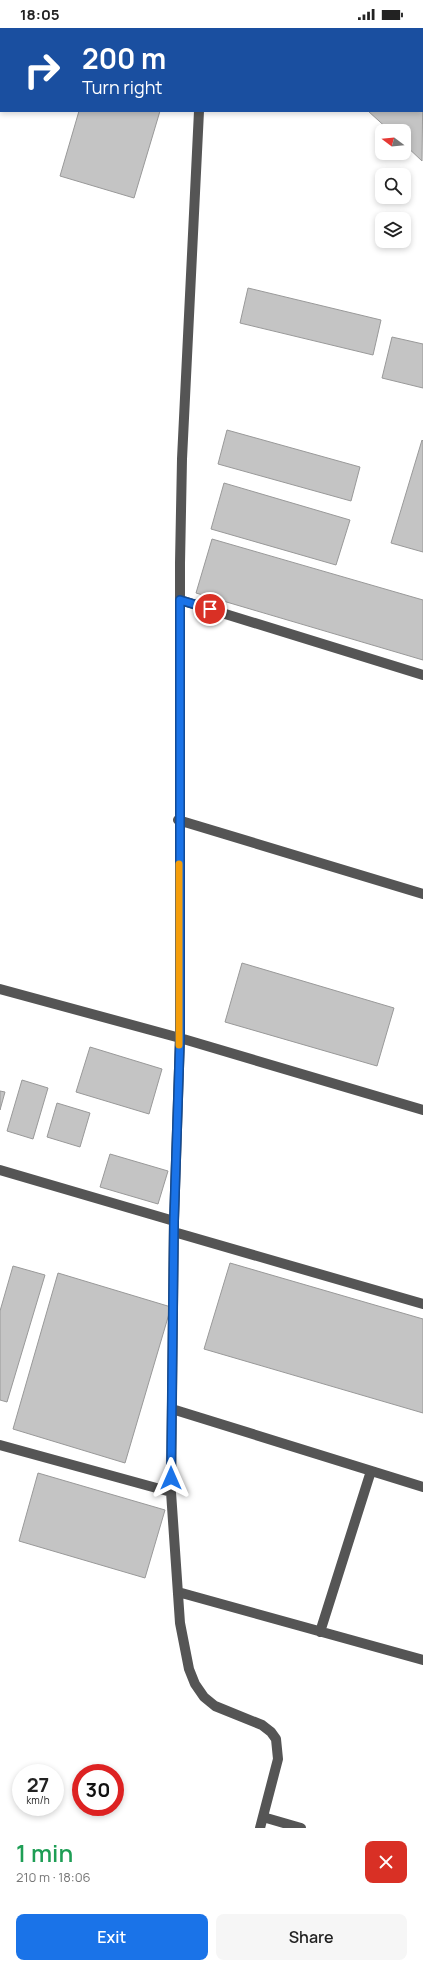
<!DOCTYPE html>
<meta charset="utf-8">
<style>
body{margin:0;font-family:Manrope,sans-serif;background:#f6f6f6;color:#222;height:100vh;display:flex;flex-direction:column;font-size:15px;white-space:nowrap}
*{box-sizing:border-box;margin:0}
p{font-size:13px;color:#767676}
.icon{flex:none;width:22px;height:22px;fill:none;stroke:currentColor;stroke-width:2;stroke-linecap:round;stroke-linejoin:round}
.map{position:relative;height:1800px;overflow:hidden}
.drawer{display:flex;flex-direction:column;background:#fff;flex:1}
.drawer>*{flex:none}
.banner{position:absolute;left:0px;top:0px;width:423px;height:84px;box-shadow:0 2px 6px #0003;background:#1a4fa0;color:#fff;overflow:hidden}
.needle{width:26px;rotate:286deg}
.controls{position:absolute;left:375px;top:96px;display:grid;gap:8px}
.controls a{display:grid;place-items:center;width:36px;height:36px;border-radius:8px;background:#fff;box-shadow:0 2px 6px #0003;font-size:20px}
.speed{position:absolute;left:12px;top:1736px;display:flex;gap:8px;font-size:20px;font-weight:700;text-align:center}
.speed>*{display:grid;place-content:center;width:52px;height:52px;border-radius:50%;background:#fff;box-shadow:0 2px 6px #0003;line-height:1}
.speed small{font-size:10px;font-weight:400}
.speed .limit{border:6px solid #d22;background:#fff;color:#111}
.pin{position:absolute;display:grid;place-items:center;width:34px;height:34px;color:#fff;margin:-17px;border:2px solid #fff;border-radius:50%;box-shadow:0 1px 4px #0007}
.me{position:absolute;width:44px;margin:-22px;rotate:0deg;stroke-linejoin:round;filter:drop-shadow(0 0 3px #0008)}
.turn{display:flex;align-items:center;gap:14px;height:84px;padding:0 16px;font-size:18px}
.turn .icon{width:52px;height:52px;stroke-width:2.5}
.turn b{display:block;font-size:28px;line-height:34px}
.round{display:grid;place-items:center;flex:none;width:42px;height:42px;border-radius:8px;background:#f6f6f6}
.head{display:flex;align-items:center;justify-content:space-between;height:68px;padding:0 16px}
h1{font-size:24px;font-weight:600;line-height:30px;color:#1e9e55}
.cta{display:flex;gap:8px;margin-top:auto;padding:8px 16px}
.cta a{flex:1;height:46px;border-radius:8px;background:#1a73e8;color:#fff;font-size:16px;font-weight:600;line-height:46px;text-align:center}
.cta a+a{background:#f6f6f6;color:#222}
.status{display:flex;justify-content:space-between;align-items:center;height:28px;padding:0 20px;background:#fff;direction:ltr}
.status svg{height:11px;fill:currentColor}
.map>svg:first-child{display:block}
</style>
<div class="status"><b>18:05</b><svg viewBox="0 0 49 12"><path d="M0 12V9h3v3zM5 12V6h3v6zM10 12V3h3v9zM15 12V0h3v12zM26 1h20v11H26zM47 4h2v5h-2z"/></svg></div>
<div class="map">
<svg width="423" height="1800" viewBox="0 0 423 1800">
<rect width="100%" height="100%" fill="#fff"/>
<path fill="#c4c4c4" stroke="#999" d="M104,0H152L156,1H103Z
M422,49L423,50L422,133L404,116V103H390L368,83H422Z
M79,83H160L134,170L60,148Z
M248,260L381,292L373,327L240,295Z
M392,309L423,316V360L382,350Z
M227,402L360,439L351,473L218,436Z
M422,412L423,413V524L391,515Z
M224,455L350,492L336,537L211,501Z
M212,511L423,572V632L196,565Z
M242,935L394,980L377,1038L225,994Z
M90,1019L162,1041L149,1086L76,1064Z
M22,1052L48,1060L33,1111L7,1103Z
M0,1063L5,1064L0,1082Z
M57,1075L90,1085L80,1119L47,1109Z
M110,1126L168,1143L158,1176L100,1159Z
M230,1235L423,1291V1385L204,1321Z
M13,1238L45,1247L7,1374L0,1372V1283Z
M58,1245L171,1279L125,1435L13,1401Z
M38,1445L165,1482L145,1550L19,1513Z"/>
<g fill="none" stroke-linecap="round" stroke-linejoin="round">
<path stroke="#555" stroke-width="10" d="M415,0L416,1
M203,1V0
M422,8L423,9
M199,83L182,431L180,535V1010L174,1193L171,1464L180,1595L189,1641L195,1656L204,1669L215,1678L262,1697L271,1704L276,1711L278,1731L260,1800
M180,572L423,647
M178,792L423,866
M0,961L180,1010L423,1082
M0,1142L174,1193
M174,1204L423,1276
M172,1381L423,1459
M0,1417L171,1464
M178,1564L423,1632
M320,1604L371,1443
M263,1789L301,1800"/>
</g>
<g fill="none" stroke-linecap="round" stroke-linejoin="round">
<g stroke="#114b97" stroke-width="10">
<path id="route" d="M171,1450L174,1193L180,1010V572L210,581"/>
</g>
<use href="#route" stroke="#1a73e8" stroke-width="7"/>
<path stroke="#f59e0b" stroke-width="7" d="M179,836V1017"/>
</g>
</svg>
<div class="controls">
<a><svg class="needle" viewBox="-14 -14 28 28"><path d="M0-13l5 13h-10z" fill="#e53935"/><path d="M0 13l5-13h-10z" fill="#767676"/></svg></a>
<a><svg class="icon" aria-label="search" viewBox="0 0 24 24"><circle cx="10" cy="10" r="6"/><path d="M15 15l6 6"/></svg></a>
<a><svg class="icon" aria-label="layers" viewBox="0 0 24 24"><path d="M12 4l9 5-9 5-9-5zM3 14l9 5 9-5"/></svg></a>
</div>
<div class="speed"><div>27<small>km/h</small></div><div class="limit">30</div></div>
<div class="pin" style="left:210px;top:581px;background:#d93025"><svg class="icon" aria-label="arrive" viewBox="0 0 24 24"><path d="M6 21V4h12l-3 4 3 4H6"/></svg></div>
<svg class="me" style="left:171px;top:1450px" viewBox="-20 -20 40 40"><path d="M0-17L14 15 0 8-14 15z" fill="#1a73e8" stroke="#fff" stroke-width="4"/></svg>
<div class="banner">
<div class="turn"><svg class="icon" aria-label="right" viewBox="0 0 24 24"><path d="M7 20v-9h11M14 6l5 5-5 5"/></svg><div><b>200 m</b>Turn right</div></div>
</div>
</div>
<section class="drawer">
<div class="head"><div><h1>1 min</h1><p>210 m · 18:06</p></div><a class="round" style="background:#d93025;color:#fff"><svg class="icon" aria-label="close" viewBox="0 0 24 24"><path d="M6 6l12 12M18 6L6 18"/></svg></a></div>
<div class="cta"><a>Exit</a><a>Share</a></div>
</section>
